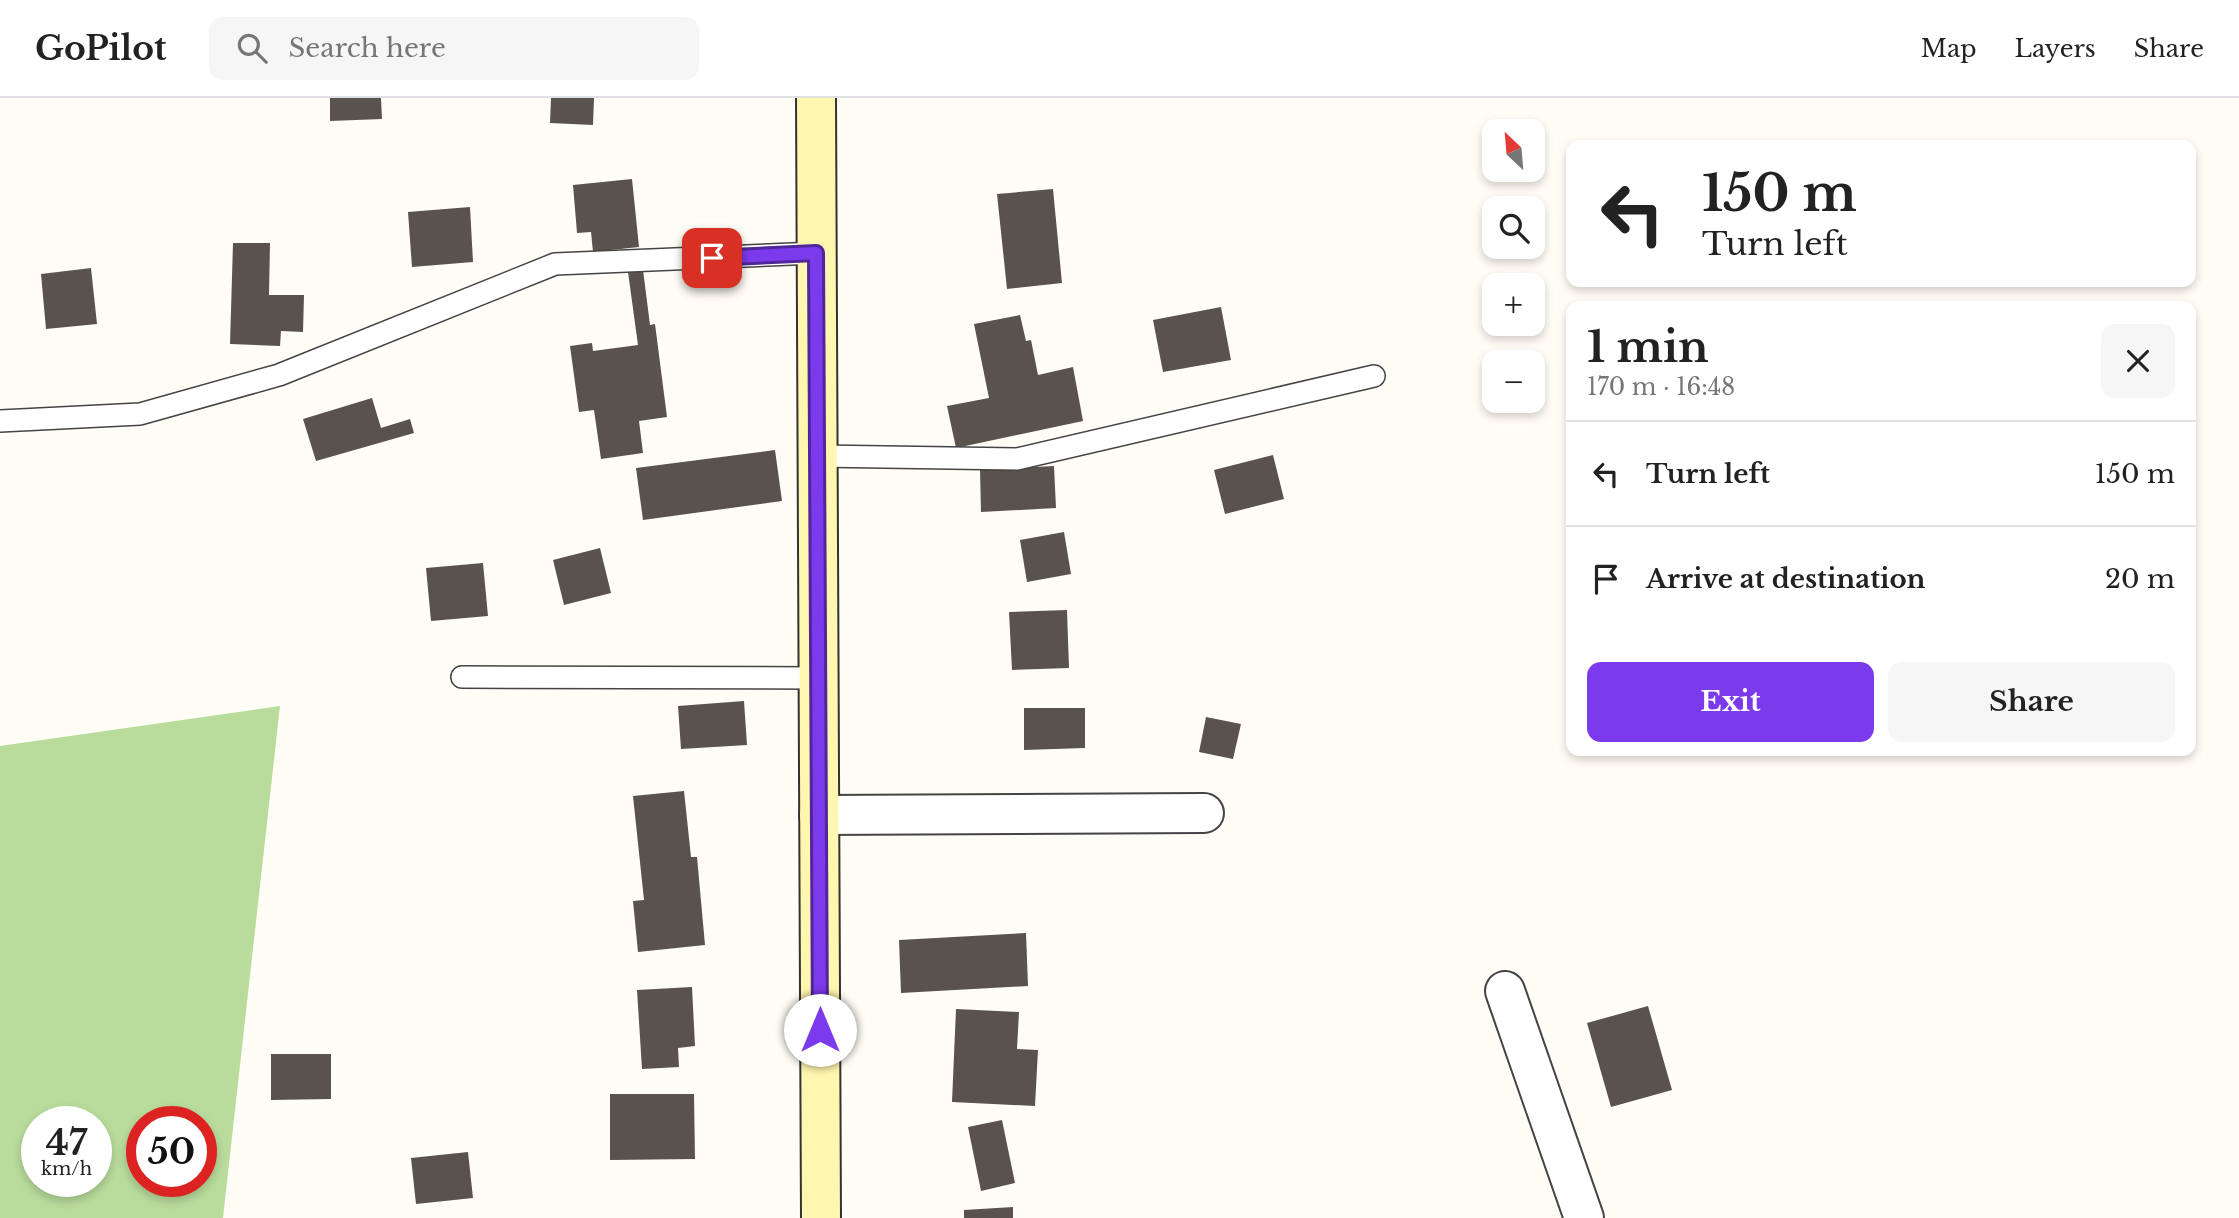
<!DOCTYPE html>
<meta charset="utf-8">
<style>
body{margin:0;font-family:"Libre Baskerville",serif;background:#f6f6f6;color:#222;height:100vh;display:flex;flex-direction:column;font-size:26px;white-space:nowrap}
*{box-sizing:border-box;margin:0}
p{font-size:23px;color:#767676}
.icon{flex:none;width:38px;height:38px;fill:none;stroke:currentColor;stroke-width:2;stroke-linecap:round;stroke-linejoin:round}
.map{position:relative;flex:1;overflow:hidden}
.drawer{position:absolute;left:1566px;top:203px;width:630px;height:455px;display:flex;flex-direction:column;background:#fff;border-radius:14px;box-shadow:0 4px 10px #0003}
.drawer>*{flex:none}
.guide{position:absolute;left:1566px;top:42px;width:630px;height:147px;border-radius:14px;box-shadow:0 4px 10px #0003;background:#fff;color:#222;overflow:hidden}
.needle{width:46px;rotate:334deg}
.fabs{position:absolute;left:1482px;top:21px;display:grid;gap:14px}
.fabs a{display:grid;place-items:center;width:63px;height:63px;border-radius:14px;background:#fff;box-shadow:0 4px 10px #0003;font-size:35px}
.speed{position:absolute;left:21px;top:1008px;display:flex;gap:14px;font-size:35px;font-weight:700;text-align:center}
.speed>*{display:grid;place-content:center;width:91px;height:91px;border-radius:50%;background:#fff;box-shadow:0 4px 10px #0003;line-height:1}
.speed small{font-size:18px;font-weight:400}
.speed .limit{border:10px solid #d22;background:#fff;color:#111}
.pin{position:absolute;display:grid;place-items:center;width:60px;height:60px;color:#fff;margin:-30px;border-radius:14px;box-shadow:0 4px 10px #0006}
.me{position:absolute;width:77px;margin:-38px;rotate:0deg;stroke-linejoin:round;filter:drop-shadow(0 0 5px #0008)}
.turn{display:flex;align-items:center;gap:24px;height:147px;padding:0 21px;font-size:32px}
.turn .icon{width:91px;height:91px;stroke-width:2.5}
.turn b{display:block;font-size:49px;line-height:60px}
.round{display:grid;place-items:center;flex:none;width:74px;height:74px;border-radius:14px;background:#f6f6f6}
.head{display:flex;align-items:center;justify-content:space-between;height:119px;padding:0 21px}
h1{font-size:42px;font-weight:800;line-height:52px}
.cta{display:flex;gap:14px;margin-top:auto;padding:14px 21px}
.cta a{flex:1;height:80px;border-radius:14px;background:#7c3aed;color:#fff;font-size:28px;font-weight:800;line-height:80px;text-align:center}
.cta a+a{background:#f6f6f6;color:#222}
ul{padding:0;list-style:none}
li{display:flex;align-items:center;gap:21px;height:105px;padding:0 21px;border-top:2px solid #e0e0e0}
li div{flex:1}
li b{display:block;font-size:26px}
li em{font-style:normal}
header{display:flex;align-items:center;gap:42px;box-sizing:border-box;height:98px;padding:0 35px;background:#fff;border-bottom:2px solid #e0e0e0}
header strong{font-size:33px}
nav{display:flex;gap:38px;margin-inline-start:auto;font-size:24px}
.search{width:490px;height:63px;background:#f6f6f6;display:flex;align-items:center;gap:18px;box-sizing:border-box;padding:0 24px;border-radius:14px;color:#767676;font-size:26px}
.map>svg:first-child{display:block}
</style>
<header>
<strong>GoPilot</strong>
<div class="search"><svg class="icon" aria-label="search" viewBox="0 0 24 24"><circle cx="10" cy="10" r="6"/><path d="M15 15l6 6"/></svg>Search here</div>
<nav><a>Map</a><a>Layers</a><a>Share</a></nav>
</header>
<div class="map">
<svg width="2239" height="1120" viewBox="0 0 2239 1120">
<rect width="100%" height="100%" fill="#fffdf5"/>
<path fill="#b9dc9c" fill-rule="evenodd" d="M280,608L223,1120H0V648ZM37,1024H96V1083H37ZM142,1024H201V1083H142Z"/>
<path fill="#5a524d" d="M330,0H381L382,21L330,23Z
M551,0H594L593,27L550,25Z
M632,81L639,149L593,154L591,134L577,135L573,87Z
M1053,91L1062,185L1007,191L997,96Z
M470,109L473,164L412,169L408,114Z
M233,145H270L269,197H304L303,234L281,233L280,248L230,246Z
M91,170L97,226L46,231L41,176Z
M643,172L650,227L655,226L667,319L639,323L643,355L601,361L594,312L579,314L570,248L592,245L593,253L638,247L628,174Z
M1221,209L1231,262L1163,274L1153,222Z
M1020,217L1026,243L1031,242L1038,277L1073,269L1083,323L956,350L947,308L989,300L974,226Z
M372,300L381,330L410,321L414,335L316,363L303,321Z
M775,352L782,403L643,422L636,370Z
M1273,357L1284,401L1225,416L1214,372Z
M1054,368L1056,410L981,414L980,372Z
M1064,434L1071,476L1027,484L1020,442Z
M600,450L611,495L564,507L553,462Z
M483,465L488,518L431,523L426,470Z
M1067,512L1069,570L1012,572L1009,514Z
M744,603L747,647L681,651L678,608Z
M1024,610H1085V650L1024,652Z
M1206,619L1241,626L1233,661L1199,654Z
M684,693L691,759H697L705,847L638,854L633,803L644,802L633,698Z
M1026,835L1028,888L901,895L899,842Z
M692,889L695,948L678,950L679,969L642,971L637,892Z
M1648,908L1672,992L1611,1009L1587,925Z
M956,911L1019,914L1017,951L1038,952L1035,1008L952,1004Z
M271,956H331V1001L271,1002Z
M610,996H694L695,1061L610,1062Z
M1002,1022L1015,1085L981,1093L968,1029Z
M468,1054L473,1100L416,1106L411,1060Z
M1013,1109V1120H964V1112Z"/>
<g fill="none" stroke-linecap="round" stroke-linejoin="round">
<g stroke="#444" stroke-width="24">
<path id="service" d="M0,323L140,316L279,277L555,166L816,155
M818,358L1017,361L1374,278
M462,579L818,580"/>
</g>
<g stroke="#444" stroke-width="42">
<path id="minor" d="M819,717L1204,715
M1505,893L1584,1120"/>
</g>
<g stroke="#333" stroke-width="42">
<path id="secondary" d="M816,0L821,1120"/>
</g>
<use href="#service" stroke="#fff" stroke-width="21"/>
<use href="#minor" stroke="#fff" stroke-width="38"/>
<use href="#secondary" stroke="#fff6b0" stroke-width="38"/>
</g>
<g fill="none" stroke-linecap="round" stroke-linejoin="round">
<g stroke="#51269a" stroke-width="18">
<path id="route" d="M712,160L816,155L820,932"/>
</g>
<use href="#route" stroke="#7c3aed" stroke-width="12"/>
</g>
</svg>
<div class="fabs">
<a><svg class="needle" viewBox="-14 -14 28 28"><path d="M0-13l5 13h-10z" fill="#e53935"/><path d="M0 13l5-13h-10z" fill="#767676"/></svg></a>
<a><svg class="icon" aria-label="search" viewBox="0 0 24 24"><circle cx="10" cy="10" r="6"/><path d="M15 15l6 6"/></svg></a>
<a>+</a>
<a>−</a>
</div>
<div class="speed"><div>47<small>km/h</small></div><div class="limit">50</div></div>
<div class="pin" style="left:712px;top:160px;background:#d93025"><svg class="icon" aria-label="arrive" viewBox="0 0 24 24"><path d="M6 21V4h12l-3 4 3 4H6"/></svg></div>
<svg class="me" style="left:820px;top:932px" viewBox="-20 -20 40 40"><circle r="19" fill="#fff"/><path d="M0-13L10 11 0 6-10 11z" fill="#7c3aed"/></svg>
<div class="guide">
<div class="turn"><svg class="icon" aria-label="left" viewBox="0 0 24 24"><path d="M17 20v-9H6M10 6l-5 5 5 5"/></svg><div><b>150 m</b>Turn left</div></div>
</div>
<section class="drawer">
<div class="head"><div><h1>1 min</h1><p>170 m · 16:48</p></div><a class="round"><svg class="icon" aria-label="close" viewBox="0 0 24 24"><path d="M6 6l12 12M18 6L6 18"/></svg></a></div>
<ul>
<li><svg class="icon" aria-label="left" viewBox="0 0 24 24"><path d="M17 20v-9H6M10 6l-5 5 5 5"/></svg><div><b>Turn left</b></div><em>150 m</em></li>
<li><svg class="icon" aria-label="arrive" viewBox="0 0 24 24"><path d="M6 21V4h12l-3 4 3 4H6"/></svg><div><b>Arrive at destination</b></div><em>20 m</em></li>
</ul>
<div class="cta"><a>Exit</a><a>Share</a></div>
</section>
</div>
